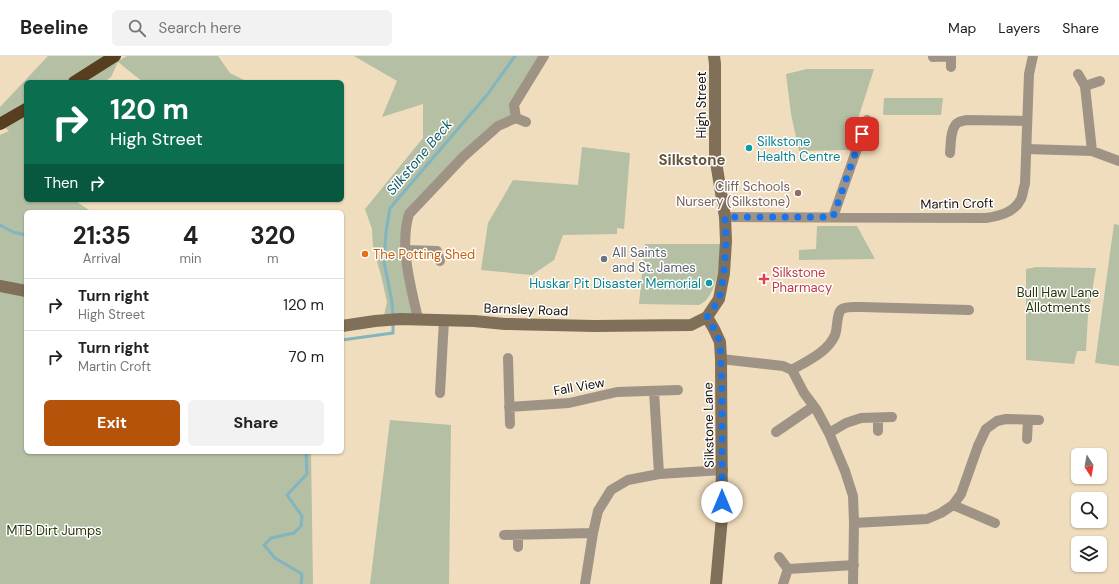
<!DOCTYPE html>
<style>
body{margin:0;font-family:"DM Sans",sans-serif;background:#f2f2f2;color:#222;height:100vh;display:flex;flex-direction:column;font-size:15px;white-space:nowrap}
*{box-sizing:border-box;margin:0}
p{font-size:13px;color:#767676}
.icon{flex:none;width:22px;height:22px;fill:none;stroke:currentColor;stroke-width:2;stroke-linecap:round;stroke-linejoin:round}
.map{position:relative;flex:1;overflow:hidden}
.panel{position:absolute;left:24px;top:154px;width:320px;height:244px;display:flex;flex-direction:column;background:#fff;border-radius:6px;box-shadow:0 1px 3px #0004}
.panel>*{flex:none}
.guide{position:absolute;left:24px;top:24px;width:320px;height:122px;border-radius:6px;box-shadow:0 1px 3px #0004;background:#0b6e4f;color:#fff;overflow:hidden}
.needle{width:26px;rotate:169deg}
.controls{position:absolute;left:1071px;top:392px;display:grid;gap:8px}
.controls a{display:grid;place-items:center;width:36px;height:36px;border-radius:6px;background:#fff;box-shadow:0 1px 3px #0004;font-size:20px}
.pin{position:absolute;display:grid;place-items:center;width:34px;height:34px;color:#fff;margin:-17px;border-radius:8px;box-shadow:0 2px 6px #0006}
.me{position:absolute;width:44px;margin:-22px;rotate:0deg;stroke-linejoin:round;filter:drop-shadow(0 0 3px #0008)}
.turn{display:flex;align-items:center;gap:14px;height:84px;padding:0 20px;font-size:18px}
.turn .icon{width:52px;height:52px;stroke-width:2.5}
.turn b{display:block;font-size:28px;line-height:34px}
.then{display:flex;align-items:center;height:38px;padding:0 20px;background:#0003;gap:8px;font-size:15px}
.eta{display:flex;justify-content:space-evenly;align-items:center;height:68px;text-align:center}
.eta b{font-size:24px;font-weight:700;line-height:28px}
.button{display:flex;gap:8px;margin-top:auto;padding:8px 20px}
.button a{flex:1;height:46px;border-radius:6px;background:#b45309;color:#fff;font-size:16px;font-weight:700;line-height:46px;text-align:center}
.button a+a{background:#f2f2f2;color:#222}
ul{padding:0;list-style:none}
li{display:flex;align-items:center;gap:12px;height:52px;padding:0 20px;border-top:1px solid #e0e0e0}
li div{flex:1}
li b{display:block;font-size:15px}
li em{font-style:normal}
header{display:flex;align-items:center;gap:24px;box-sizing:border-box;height:56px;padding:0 20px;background:#fff;border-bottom:1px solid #e0e0e0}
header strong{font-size:19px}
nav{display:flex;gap:22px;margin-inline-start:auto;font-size:14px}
.search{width:280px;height:36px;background:#f2f2f2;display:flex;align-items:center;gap:10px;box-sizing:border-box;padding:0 14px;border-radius:6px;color:#767676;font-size:15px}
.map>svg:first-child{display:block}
</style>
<header>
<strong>Beeline</strong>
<div class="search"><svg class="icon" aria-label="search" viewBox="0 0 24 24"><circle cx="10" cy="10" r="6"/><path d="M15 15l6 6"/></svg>Search here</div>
<nav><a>Map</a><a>Layers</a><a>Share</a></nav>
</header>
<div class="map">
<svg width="1119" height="528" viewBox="0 0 1119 528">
<rect width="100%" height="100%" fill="#f0ddbe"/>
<path fill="#b4bfa4" d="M48,0H120L118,5L127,0H218L230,17L248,26H143L118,6L111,21L104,26H26V86L25,87L26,88V144H74L92,156H26V396H311L313,528H0V79L9,75L0,68V51Z
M354,0H544L514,48L516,62L498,70L406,168L418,263L383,264L387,246L381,219L373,192L372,173L365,153L423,82V48L382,61L397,25Z
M807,13H874L848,94L799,95L791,58L786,18Z
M884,42H943L941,59H883Z
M582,91L630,97L624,173L617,172V178L563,179L554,204L532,219L481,214L488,167L513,124L578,129Z
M1114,168L1119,169V310L1095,307Z
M817,170H857L875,203L799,204V194L816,193Z
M645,188H721C719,206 718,241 699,249L639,248Z
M1036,211L1096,212L1088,259L1086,295H1077L1074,308L1026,304V213Z
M390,364L451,369L449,528H370Z"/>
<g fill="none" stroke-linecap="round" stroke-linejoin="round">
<path stroke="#81b5c0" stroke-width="3" d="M0,169L13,176L26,179
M393,260L392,246L384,206L386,176L390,152L487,39L515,0
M342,284L393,277V266
M301,528L302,518L275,502L264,489L271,482L294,477L301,470L302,460L287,439L307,418L306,396"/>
<path stroke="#9f9385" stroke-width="10" d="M933,1L951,0V11
M1078,18L1085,30L1092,95
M1085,30L1100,25
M516,62L526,66
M862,78L873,80
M1026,93L1092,95L1119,105
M950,97C951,88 950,70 959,66C961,65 964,65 966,64L1027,65
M725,161L986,162C999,160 1014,157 1021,143C1023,139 1023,133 1025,128L1029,18L1033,0
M833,161L867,64
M406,194L437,195L440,205
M418,263C411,230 399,191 409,158L463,101L498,70L516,62L514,49L544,0
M508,302L510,368
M721,303L783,310L792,314
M792,314L804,337L816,353L829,377L845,415L853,440L854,467L853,528
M792,314C807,305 828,296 835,279C838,272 836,257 842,253C847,250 855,251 861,251L969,254
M654,335L659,418
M440,337L444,264
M509,351L569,347L617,336L678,334
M878,375V362
M776,376L814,350
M829,377L846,367L861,362L892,361
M1027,383L1028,364
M953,449L995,467
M854,467L927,463L941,457L953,449L961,438L978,390L986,373L997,365L1006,363L1039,364
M504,479L593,477
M518,479V491
M779,501L788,513L783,528
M788,513L854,509
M585,528L593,477L598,455L611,434L628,424L659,418L723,414"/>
<path stroke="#806f59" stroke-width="12" d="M0,230L26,235
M707,261L714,273L720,286L721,303L722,461L716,528
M342,270L375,265L400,263L474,265L505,268L594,270L691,269L707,261L719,243L724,217L726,185L725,161L715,100V8L714,0"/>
<path stroke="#563e1f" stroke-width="12" d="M74,26L115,0
M0,68L26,53"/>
</g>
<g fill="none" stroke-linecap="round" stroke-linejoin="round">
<path stroke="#1a73e8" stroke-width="7" stroke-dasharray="0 12.6" d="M722,446V336L720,286L714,273L707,261L719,244L724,217L726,185L725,161H833L862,78"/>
</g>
<g fill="#0f9aa8" stroke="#fff" stroke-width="1.5">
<circle cx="749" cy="92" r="4"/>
<circle cx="709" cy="227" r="4"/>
</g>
<circle fill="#8d6e63" stroke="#fff" stroke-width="1.5" cx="798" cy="137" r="4"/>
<circle fill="#e8710a" stroke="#fff" stroke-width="1.5" cx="365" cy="198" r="4"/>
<circle fill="#6b7280" stroke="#fff" stroke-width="1.5" cx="604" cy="203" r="4"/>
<path fill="#e0444e" stroke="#fff" stroke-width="1.5" d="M762 217h4v4h4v4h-4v4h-4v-4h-4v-4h4z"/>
<g text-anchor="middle" stroke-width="3" stroke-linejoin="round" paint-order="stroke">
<g font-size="13" fill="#150e05" stroke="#fff">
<text transform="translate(701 49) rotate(-90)" y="5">High Street</text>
<text transform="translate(957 147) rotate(-1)" y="5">Martin Croft</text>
<text transform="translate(526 253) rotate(2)" y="5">Barnsley Road</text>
<text transform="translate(579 330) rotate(-10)" y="5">Fall View</text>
<text transform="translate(708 369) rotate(-91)" y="5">Silkstone Lane</text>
</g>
<g font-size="13" fill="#0d838f" stroke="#fff" text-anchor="start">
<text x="757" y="90">Silkstone<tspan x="757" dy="15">Health Centre</tspan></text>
<text x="701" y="232" text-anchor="end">Huskar Pit Disaster Memorial</text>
</g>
<g font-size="13" fill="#785e54" stroke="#fff" text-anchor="end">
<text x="790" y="135">Cliff Schools<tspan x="790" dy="15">Nursery (Silkstone)</tspan></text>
</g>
<g font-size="13" fill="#5b616d" stroke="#fff" text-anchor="start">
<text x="612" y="201">All Saints<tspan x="612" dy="15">and St. James</tspan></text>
</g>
<g font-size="13" fill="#c56008" stroke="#fff" text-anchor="start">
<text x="373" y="203">The Potting Shed</text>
</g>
<g font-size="13" fill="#be3a42" stroke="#fff" text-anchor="start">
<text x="772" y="221">Silkstone<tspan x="772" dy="15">Pharmacy</tspan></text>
</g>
<g font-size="13" fill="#29370a" stroke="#fff">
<text x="1058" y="241">Bull Haw Lane<tspan x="1058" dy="15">Allotments</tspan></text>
<text x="54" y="479">MTB Dirt Jumps</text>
</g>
<g font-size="14" font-style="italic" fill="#145c67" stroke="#fff">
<text transform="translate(419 101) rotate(-50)" y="5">Silkstone Beck</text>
</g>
<g font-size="15" font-weight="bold" fill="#645439" stroke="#fff">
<text x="692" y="109">Silkstone</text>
</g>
</g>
</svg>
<div class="controls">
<a><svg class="needle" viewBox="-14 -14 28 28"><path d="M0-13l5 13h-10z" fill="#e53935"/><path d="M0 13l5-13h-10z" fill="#767676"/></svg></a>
<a><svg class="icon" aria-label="search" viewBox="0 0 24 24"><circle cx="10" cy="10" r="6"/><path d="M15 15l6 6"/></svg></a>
<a><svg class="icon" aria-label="layers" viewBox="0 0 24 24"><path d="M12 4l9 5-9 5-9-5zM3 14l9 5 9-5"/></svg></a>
</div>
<div class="pin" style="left:862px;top:78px;background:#d93025"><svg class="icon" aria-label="arrive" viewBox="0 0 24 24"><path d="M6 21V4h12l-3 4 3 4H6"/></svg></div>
<svg class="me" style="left:722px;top:446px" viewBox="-20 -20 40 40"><circle r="19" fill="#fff"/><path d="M0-13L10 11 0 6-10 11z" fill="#1a73e8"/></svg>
<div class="guide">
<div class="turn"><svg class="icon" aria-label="right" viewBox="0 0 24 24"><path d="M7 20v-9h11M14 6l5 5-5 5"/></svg><div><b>120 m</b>High Street</div></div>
<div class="then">Then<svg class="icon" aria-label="right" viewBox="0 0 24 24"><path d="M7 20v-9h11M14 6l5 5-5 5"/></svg></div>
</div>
<section class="panel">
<div class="eta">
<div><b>21:35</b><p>Arrival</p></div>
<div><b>4</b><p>min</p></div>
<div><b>320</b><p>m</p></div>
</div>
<ul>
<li><svg class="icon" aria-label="right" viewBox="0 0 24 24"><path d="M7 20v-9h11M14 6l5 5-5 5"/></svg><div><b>Turn right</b><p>High Street</p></div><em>120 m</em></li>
<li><svg class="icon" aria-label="right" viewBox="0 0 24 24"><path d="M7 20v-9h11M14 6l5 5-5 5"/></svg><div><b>Turn right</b><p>Martin Croft</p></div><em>70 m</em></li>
</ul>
<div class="button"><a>Exit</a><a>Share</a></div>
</section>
</div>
